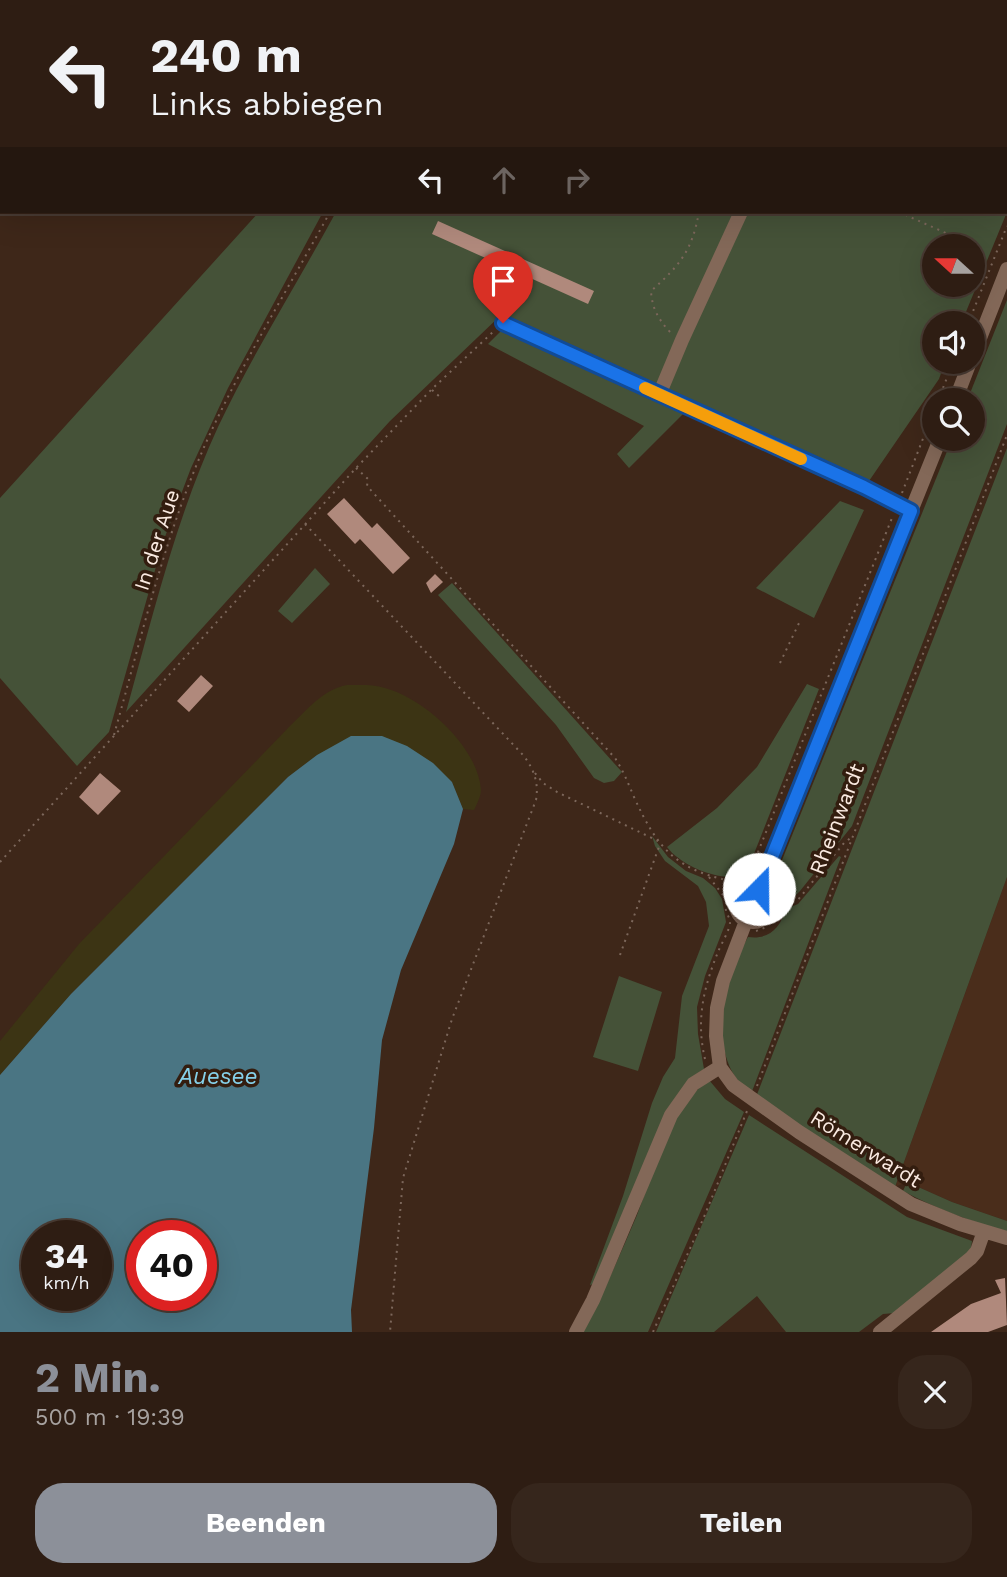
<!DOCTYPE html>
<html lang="de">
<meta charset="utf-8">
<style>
body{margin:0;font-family:"Work Sans",sans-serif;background:#36261c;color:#f1f3f6;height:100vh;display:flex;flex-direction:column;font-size:26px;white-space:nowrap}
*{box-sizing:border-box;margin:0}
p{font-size:23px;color:#a7a2a0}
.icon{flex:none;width:38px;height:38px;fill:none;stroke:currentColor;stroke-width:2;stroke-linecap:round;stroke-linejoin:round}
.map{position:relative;height:1332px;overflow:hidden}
.side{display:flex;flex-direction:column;background:#2e1d13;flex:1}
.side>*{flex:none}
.top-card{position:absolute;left:0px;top:0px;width:1008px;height:214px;box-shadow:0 7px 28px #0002,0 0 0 2px #493b33;background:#2e1d13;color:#f1f3f6;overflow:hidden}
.needle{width:46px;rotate:291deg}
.fabs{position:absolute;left:922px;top:234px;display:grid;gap:14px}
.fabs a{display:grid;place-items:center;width:63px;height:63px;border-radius:50%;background:#2e1d13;box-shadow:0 7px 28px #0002,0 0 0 2px #493b33;font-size:35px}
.speed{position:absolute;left:21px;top:1220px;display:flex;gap:14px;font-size:35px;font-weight:700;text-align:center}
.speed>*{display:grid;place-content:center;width:91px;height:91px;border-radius:50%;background:#2e1d13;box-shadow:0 7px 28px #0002,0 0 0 2px #493b33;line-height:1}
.speed small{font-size:18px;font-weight:400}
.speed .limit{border:10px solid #d22;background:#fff;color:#111}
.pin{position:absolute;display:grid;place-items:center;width:60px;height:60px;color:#fff;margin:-72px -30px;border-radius:50% 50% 50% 0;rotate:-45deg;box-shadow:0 0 7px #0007}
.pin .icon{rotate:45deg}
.me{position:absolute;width:77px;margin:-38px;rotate:22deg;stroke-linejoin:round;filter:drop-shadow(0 0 5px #0008)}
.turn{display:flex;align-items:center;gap:24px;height:147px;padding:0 35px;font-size:32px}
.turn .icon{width:91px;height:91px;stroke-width:2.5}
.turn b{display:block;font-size:49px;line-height:60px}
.lanes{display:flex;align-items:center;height:66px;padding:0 35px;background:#0003;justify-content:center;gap:35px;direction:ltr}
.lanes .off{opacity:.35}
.round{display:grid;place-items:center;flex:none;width:74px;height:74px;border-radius:28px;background:#36261c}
.overview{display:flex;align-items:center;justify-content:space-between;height:119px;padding:0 35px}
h1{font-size:42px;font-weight:700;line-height:52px;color:#8c9099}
.cta{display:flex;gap:14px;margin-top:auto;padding:14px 35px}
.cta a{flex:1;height:80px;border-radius:28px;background:#8c9099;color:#fff;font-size:28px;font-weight:700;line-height:80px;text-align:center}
.cta a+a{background:#36261c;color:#f1f3f6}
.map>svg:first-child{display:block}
</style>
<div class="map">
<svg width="1007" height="1332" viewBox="0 0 1007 1332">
<rect width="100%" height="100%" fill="#3e2719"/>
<path fill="#4a2d1b" d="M1007,877V1221L952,1202L907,1182L895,1187Z"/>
<path fill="#455238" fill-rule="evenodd" d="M492,0H1007V212L961,324H934V362H945L939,379L869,481L692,404L500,316L390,421L126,712C153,615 176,518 218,427C253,353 297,284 336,212H1006V2H490ZM934,247H973V285H934Z
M259,212H323L228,388L191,468L163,542L109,732L77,766L0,678V498Z
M1007,300V424L852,826L800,891L794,897L783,899L774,880L952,439H973V401H967Z
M505,327L685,412L629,468L617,454L644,426L488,344Z
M1007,448V877L895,1187L756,1097Z
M840,501L864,510L814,618L756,588Z
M315,568L330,584L292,623L278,611Z
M452,583L622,772L614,781L604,783L594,778L556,725L438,595Z
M807,684L819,689L746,874C723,884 681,866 667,847L717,808L757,767Z
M652,836L668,857L686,871L703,878L715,888L722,899L726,922L705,976L697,1007L698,1034L704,1069L694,1076L597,1283L590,1285L623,1196L652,1103L663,1077L675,1058L682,996L709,926L706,902L698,886L665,861L655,846Z
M839,856L841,857L751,1094C704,1057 723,982 748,937C769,940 780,928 786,909L798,904Z
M619,976L662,992L638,1071L593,1057Z
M709,1080L725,1099L744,1112L648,1332H583C603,1294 620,1255 637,1215C654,1172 670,1107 709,1080Z
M749,1115L907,1217L972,1241L970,1254L895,1313L883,1314L859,1332H786L757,1296L714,1332H656Z
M907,1182L952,1202L1007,1221V1232C970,1221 937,1209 903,1191Z"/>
<path fill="#3c3414" d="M347,685C360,685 373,684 385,688C425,699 478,747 481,790C481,796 477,804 474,810L463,809L452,782L317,755L288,777L71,994L0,1075V1041L79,944L289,727C307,710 322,690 347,685Z"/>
<path fill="#4a7583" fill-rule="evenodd" d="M351,736H382L407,746L433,763L452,782L463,809L454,844L401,970L382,1040L374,1128L351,1310L352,1332H0V1075L71,994L288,777L317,755ZM37,1236H96V1295H37ZM142,1236H201V1295H142Z"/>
<path fill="#b0897c" d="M438,221L594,291L588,304L432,234Z
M344,498L372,528L377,523L410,558L393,574L360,539L355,544L327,514Z
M435,574L443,582L431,593L426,583Z
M201,675L213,686L189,712L177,701Z
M100,773L121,791L98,815L79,797Z
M1005,1278L1007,1325L988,1332H931L971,1304L1001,1293L995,1280Z"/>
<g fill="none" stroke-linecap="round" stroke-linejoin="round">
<path stroke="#7c675b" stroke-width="2" stroke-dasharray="2 5" stroke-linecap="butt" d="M30,2L33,0
M483,2L484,0
M0,21L2,20
M1006,46H1007
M1006,92L1007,93
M1006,113L1007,114
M899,212L968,243
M968,324L1007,226
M670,332C658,319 652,308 651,291C680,265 692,251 699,212
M432,390L440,397
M938,401L953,362
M356,468L368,479L367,486L615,758C623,770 628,783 634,797C658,850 677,871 736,882
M902,493L934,410
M305,524L523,755C534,769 539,783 536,800L452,1019L403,1178L390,1332
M780,663L800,621
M114,735C144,628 169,517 218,417C252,347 293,280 330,212
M535,773L543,783L557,792L658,841
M0,862L356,468L432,389L494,331
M709,877L727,900
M779,905L797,901L844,843L852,837
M756,931C775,926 784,907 773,890
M620,955L660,844
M705,1059C696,1021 703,989 718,952C721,944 730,930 730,922C730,918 727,915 726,911C724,895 734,883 748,877L892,518
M757,1086L1007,435
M653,1332L704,1217L747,1111"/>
<path stroke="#836858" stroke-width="14" d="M920,0L922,2
M1006,5H1007
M503,323L864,487L911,511
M973,356L1007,269
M659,395L682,340L741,212
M955,401L970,362
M736 905a17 17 0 1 1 34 0a17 17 0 1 1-34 0Z
M759,889L940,439
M746,921L723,981L717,1008L716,1036L720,1067L733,1085L799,1132L911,1204L960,1224L1007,1238
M576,1332L593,1300L671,1115L693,1084L720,1067
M880,1332L971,1258L977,1251L984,1231"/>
</g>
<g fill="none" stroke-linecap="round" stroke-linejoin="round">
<g stroke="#114b97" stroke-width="18">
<path id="route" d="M503,323L864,487L911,511L759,889"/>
</g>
<use href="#route" stroke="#1a73e8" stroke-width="12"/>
<path stroke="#f59e0b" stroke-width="12" d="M645,388L801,459"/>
</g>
<g text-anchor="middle" stroke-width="7" stroke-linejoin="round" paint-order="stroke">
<g font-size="21" fill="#faeae1" stroke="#331d0f">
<text transform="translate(157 540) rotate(-72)" y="7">In der Aue</text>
<text transform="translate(837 819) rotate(-69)" y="7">Rheinwardt</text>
<text transform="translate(866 1149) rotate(32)" y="7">Römerwardt</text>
</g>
<g font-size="23" font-style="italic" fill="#85d0e9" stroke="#331d0f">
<text x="218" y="1084">Auesee</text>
</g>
</g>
</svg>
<div class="fabs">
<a><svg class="needle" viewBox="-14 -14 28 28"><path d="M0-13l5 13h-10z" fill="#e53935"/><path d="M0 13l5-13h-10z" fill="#a7a2a0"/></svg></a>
<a><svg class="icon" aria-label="sound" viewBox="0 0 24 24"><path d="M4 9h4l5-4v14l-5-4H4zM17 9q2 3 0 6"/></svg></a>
<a><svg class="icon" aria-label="search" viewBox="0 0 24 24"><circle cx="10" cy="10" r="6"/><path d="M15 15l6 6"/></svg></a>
</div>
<div class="speed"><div>34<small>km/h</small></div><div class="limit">40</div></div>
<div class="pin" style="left:503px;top:323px;background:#d93025"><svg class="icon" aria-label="arrive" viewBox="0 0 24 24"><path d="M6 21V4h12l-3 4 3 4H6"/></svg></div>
<svg class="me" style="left:759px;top:889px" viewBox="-20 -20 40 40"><circle r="19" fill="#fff"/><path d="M0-13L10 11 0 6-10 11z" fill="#1a73e8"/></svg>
<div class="top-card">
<div class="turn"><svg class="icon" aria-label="left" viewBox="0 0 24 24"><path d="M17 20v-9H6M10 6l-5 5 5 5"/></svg><div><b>240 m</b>Links abbiegen</div></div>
<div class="lanes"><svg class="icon" aria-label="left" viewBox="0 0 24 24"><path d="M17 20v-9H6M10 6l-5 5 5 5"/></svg><svg class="icon off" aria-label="ahead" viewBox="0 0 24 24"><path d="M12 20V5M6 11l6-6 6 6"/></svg><svg class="icon off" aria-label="right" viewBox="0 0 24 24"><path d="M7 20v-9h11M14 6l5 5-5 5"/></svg></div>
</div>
</div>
<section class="side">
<div class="overview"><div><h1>2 Min.</h1><p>500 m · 19:39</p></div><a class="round"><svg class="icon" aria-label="close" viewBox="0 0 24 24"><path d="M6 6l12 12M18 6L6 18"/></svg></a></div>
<div class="cta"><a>Beenden</a><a>Teilen</a></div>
</section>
